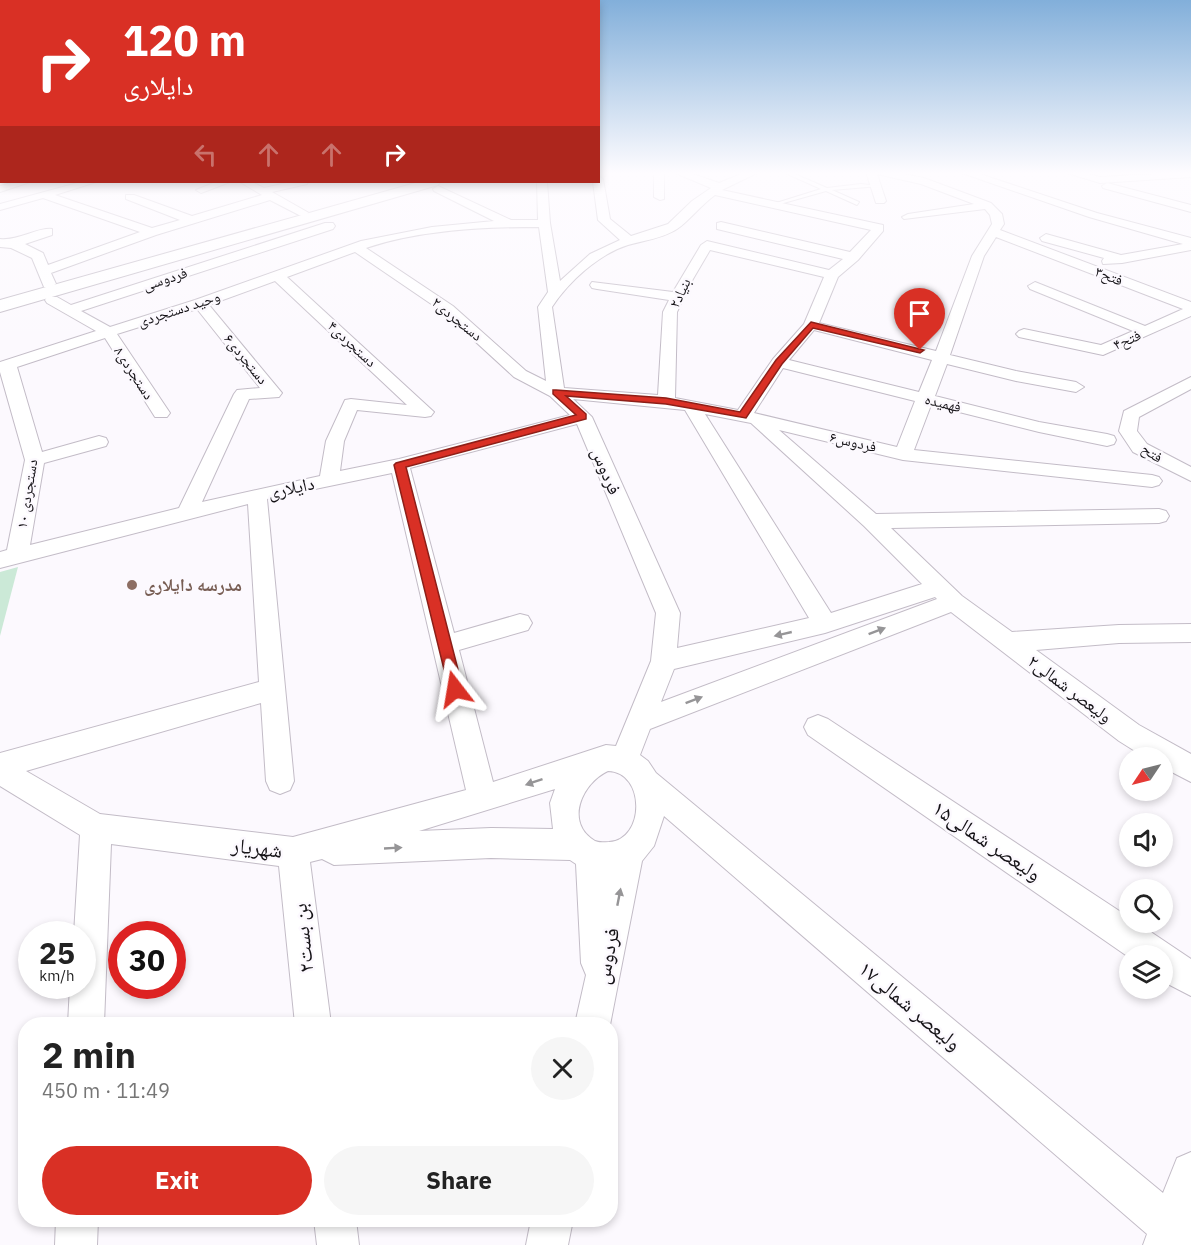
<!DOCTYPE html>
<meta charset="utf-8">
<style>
body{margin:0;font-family:"IBM Plex Sans","Noto Naskh Arabic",sans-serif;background:#f6f6f6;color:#222;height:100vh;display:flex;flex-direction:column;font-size:22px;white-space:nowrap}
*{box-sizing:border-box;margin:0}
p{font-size:20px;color:#767676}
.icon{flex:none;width:33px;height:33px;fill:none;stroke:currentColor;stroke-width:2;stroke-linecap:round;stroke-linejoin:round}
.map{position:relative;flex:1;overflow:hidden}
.details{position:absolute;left:18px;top:1017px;width:600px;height:210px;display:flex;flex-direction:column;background:#fff;border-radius:24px;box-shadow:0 3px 9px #0003}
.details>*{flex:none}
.hud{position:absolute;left:0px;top:0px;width:600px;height:183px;box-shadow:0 3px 9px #0003;background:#d93025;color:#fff;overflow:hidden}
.needle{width:39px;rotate:235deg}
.tools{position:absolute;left:1119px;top:747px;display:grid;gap:12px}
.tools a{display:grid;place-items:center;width:54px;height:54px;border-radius:50%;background:#fff;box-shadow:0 3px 9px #0003;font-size:30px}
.speed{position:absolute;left:18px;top:921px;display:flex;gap:12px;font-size:30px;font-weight:700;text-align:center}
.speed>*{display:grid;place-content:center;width:78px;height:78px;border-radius:50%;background:#fff;box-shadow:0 3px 9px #0003;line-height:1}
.speed small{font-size:15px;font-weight:400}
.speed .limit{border:9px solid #d22;background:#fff;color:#111}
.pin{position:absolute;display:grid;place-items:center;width:51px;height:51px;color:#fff;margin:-62px -26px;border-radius:50% 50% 50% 0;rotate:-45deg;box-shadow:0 0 6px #0007}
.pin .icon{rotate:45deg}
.me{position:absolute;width:66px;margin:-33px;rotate:346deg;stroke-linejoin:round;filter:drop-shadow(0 0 4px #0008)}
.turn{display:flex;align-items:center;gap:21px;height:126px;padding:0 24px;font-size:27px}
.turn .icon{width:78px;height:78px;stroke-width:2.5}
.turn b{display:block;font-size:42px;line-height:51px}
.lanes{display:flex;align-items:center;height:57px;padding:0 24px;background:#0003;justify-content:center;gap:30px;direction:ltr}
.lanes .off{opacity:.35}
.round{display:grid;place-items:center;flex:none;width:63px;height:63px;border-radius:32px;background:#f6f6f6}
.summary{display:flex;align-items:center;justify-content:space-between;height:102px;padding:0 24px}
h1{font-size:36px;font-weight:800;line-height:45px}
.primary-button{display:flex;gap:12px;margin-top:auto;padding:12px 24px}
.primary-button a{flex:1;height:69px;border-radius:36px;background:#d93025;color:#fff;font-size:24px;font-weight:800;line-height:69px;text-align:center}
.primary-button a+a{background:#f6f6f6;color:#222}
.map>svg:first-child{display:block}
</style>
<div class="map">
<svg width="1191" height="1245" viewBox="0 0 1191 1245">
<rect width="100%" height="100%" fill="#fcf9fe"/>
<path fill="#cbe9d7" d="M18,567L0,636V572Z"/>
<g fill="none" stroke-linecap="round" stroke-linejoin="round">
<g stroke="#c3bcc7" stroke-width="2">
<path id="lane" d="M783,172H790L827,188L861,184L879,186L832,190L859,202L857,205L826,191L773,206V204L821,189Z"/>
</g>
<g stroke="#c3bcc7" stroke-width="2">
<path id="street" d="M654,172H664V199L660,200L654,197Z
M673,172H687L719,183L746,172H759L722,190L883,225V231L858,260L838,277L819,323L936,351L972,256L992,224L990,215L985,209L904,219L902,217L908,214L974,204L921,184L877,174L886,201L884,203H876L866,172H894L924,178L991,203L1002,214L1004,224L1000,230L1191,302V316L1103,355L1019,337L1016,334L1019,331L1024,329L1101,345L1133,331L1030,289L1028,286L1035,282L1145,326L1183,309L996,237L984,256L950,355L1016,371L1076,382L1084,387L1076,392L1016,381L947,364L935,396L1039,422L1107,434L1114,436L1116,440L1114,444L1107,446L1039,432L931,405L914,450L1152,475L1159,477L1162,481L1159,485L1152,487L903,460L779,430L876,514L1159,509L1166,511L1169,516L1166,521L1159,523L891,528L962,596L1012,632L1119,625L1191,624V642L1119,643L1036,650L1139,725L1191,754V782L1162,767V758H1146L1119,741L951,612L650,729L640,755L648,761L656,773L1163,1193L1177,1158L1191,1152V1245H1143L1147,1234L664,816L654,846L642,861L610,1025L575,1024L586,975L581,963L576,864L570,860L491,858L334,865L322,859L310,862L331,1024H295L279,866L111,844L104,1024H68L70,986H82V934H74L80,835L0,786V753L259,682L248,504L0,568V552L7,550L25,460L0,372V362L96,331L47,303L45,300L47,297H57L71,305L325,223H333L335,226L333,229L81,311L110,327L195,300L361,241L432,227L494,221L434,191L433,189L438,186L511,220H538L537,182H547L550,223L560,281L590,254L620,240L598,220L593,182H598V176L603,179L610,219L631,236L668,224L692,201L711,188ZM715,195L871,230L850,252L721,222L717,223V229L843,259L829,270L707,241L701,245L673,292L592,282L590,285L592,288L597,289L669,300L663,312L658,395L564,388L552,307C568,282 599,254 628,245C642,241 664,238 677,229C689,221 701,205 715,195ZM539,227L548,292L538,307L546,381L526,371L453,306L366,248C420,230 482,227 539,227ZM710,250L824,277L804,324L773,359L738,410L675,398L677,312L693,279ZM355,252L443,312L514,377L550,396L570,415L399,459L340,471L344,441L357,410L425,417L431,416L434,412L287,277ZM275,281L407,405L351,399L345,400L326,441L320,476L202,502L249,399L279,397L282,393L209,305ZM197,309L260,388L237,390L234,394L179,508L30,545L44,463L106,446L108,442L106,438L99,436L42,452L17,367L105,338L155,417H167L170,413L117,334ZM814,330L932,360L919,392L789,360ZM783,368L915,401L897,447L754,413ZM573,399L685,410L809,618L677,648L680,613L592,417ZM705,414L751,423L864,526L922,584L831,613ZM577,424L656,613L651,661L616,746L606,745L493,782L459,650L528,630L532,623L528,616L520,614L454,633L410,468ZM392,473L466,790L293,837L100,814L26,771L261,703L266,781L270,790L280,794L290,790L294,781L267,499ZM935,597L937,599L661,702L674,669L825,633ZM608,771C646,772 645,840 609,842C604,842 599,843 595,841C564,823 582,783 608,771ZM555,789L550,803L553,829L491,828L419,831Z
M959,172H974L1097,213L1191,238V250L1122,263L1103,264L1102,261L1104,258L1042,241L1040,238L1046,234L1121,255L1183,244L1089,217Z
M1064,172H1080L1100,177L1191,172V177L1100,183Z
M15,182H30L0,192V186Z
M81,182H96L55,195L152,228L180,220L126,199V195H134L192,216L262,195L240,182H252L264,188L291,182H308L307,184L272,192L309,213L303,216L299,215L270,200L156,235L51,273L56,284L49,288L44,287L32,258L11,248L0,247V239C19,241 38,227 52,229V235L25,244L43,253L48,265L140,232L43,198L0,210V204Z
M216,182H230L201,193L196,190Z
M1107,183L1191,205V212L1103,188L1102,186Z
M1191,377V389L1139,417L1137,431L1147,444L1191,467V481L1133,452L1119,431L1124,411Z
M818,715L828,719L1130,918V922H1136L1191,959V996L1162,981V956H1130V958L808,735L804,727L808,719Z
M56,1220H98L97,1245H55Z
M314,1220H356L359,1245H317Z
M531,1220H573L568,1245H526Z"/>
</g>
<g stroke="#c3bcc7" stroke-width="2">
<path id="secondary" d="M419,182H440L438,185L0,312V300Z"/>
</g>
<use href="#lane" fill="#fff" fill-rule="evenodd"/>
<use href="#street" fill="#fff" fill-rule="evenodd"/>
<use href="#secondary" fill="#fff" fill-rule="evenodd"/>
</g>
<defs><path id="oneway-solid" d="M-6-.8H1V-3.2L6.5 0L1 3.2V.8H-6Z" transform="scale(1.5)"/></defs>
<g fill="#969597">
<use href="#oneway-solid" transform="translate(877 631) rotate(-21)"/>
<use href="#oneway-solid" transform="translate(783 634) rotate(167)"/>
<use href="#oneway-solid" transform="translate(694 700) rotate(-21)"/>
<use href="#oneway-solid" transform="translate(534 782) rotate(161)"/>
<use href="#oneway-solid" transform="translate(393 848) rotate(-3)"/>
<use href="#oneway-solid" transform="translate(619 897) rotate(-79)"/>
</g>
<linearGradient id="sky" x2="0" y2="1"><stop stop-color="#82afda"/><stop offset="0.5" stop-color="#fefcff"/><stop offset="1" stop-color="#fefcff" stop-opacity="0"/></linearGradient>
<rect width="1191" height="346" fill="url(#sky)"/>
<path fill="#d93025" stroke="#8d1f18" stroke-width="1.5" d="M811,322L924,350L920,353L813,328L782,364L746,418L666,404L566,396L586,414V419L406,467L463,689L461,694L455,696L450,694L394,465L396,463L576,415L553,394V390H556L666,398L740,412L776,360Z"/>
<circle fill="#8d6e63" stroke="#fcf9fe" stroke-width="2" cx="132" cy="585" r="6"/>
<g text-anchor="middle" stroke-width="5" stroke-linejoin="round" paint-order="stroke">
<g font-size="15" fill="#151317" stroke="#fcf9fe">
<text transform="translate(1109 276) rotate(21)" y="5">فتح۳</text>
<text transform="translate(165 279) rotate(-18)" y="5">فردوسی</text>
<text transform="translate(680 293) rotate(-65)" y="5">بنیاد۲</text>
<text transform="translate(179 309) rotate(-18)" y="5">وحید دستجردی</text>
<text transform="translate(457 319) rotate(39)" y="5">دستجردی۲</text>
<text transform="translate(1127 340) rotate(-24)" y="5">فتح۴</text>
<text transform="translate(352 344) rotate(43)" y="5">دستجردی۴</text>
<text transform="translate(246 359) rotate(51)" y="5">دستجردی۶</text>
<text transform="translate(134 373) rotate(57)" y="5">دستجردی۸</text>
<text transform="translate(943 403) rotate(14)" y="5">فهمیده</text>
<text transform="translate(853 442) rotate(13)" y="5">فردوس۶</text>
<text transform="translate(1152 453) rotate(34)" y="5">فتح</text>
<text transform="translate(27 494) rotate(-81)" y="5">دستجردی ۱۰</text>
</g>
<g font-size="18" fill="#151317" stroke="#fcf9fe">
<text transform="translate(606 471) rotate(67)" y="6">فردوس</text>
<text transform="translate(291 488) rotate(-12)" y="6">دایلاری</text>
<text transform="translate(1070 689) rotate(37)" y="6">ولیعصر شمالی۲</text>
</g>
<g font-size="18" font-weight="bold" fill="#785e54" stroke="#fcf9fe" text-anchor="start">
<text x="144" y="591">مدرسه دایلاری</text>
</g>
<g font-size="21" fill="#151317" stroke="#fcf9fe">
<text transform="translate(987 841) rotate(34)" y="7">ولیعصر شمالی۱۵</text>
<text transform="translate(257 848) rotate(7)" y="7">شهریار</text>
<text transform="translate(303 938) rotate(-96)" y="7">بن بست۲</text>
<text transform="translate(607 956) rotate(-79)" y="7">فردوس</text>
<text transform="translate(910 1006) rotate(40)" y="7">ولیعصر شمالی۱۷</text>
</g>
</g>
</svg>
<div class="tools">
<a><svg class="needle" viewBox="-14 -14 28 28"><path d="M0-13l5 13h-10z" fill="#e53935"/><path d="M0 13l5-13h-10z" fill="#767676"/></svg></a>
<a><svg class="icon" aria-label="sound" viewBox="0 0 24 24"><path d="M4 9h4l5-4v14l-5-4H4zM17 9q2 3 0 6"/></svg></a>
<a><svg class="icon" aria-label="search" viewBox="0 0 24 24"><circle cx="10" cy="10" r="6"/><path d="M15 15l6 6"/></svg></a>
<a><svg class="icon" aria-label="layers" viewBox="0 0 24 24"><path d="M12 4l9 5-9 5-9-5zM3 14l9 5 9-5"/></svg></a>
</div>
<div class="speed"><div>25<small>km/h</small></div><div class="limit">30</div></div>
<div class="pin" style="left:920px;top:350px;background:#d93025"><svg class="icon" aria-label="arrive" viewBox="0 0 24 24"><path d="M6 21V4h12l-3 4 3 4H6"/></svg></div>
<svg class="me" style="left:455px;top:689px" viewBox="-20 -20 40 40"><path d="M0-17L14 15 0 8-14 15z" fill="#d93025" stroke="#fff" stroke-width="4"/></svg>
<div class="hud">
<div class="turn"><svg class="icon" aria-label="right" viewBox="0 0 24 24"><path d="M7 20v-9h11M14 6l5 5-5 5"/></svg><div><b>120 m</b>دایلاری</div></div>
<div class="lanes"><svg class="icon off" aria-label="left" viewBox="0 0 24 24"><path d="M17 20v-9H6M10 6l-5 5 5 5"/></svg><svg class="icon off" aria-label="ahead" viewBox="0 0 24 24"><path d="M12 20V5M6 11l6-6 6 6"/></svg><svg class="icon off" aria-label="ahead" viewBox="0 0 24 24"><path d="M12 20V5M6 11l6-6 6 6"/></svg><svg class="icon" aria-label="right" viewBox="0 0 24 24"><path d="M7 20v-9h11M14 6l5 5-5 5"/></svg></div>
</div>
<section class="details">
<div class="summary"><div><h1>2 min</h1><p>450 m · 11:49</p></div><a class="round"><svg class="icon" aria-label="close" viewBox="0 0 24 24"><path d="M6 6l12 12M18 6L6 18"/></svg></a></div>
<div class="primary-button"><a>Exit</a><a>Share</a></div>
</section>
</div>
